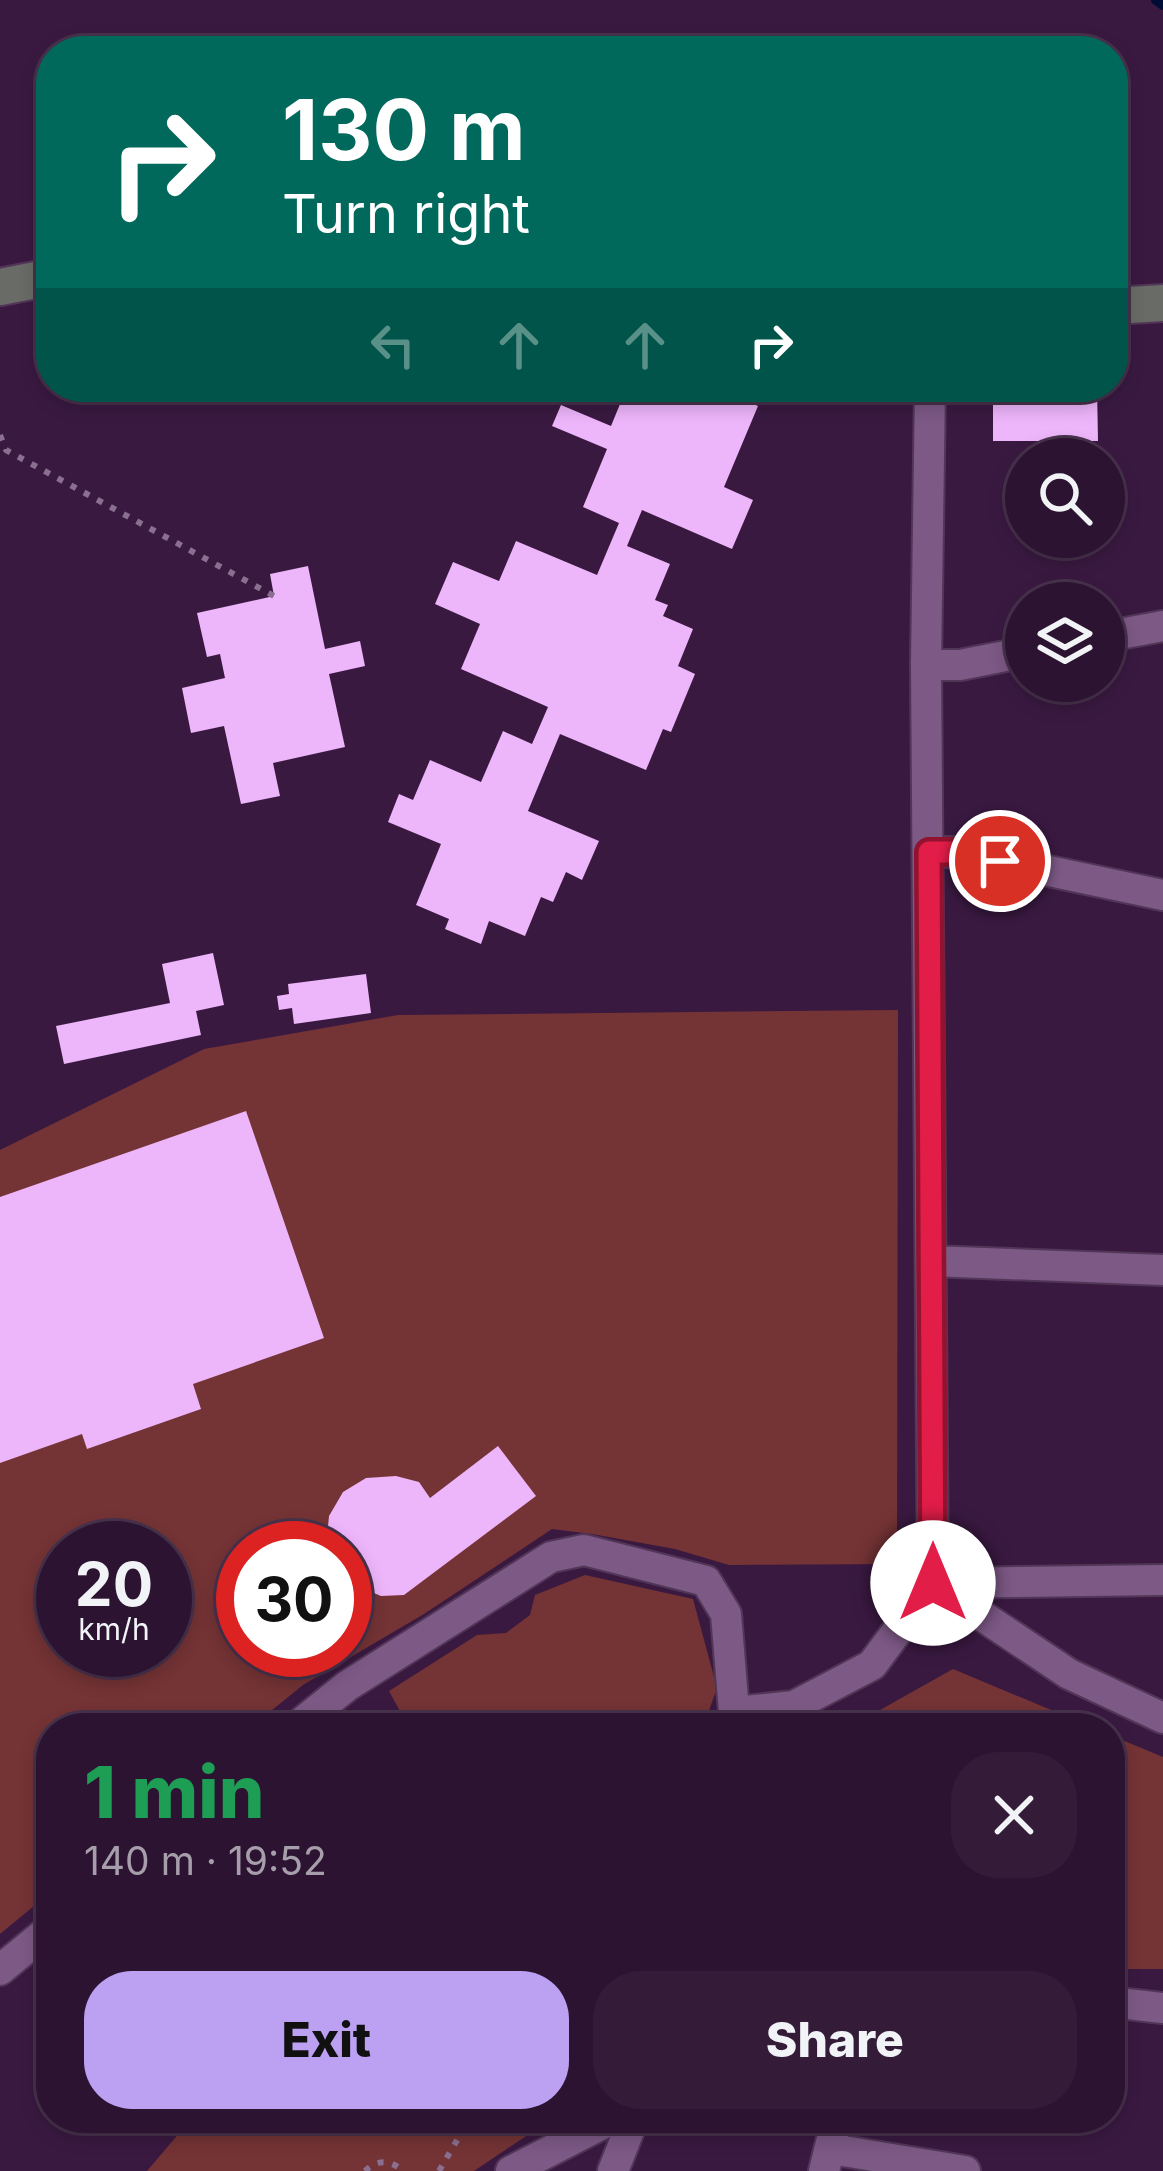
<!DOCTYPE html>
<meta charset="utf-8">
<style>
body{margin:0;font-family:Inter,sans-serif;background:#341c39;color:#f1f3f6;height:100vh;display:flex;flex-direction:column;font-size:45px;white-space:nowrap}
*{box-sizing:border-box;margin:0}
p{font-size:39px;color:#a69eab}
.icon{flex:none;width:66px;height:66px;fill:none;stroke:currentColor;stroke-width:2;stroke-linecap:round;stroke-linejoin:round}
.map{position:relative;flex:1;overflow:hidden}
.panel{position:absolute;left:36px;top:1713px;width:1089px;height:420px;display:flex;flex-direction:column;background:#2c1331;border-radius:48px;box-shadow:0 6px 18px #0003,0 0 0 3px #48324d}
.panel>*{flex:none}
.banner{position:absolute;left:36px;top:36px;width:1092px;height:366px;border-radius:48px;box-shadow:0 6px 18px #0003,0 0 0 3px #48324d;background:#00695c;color:#fff;overflow:hidden}
.buttons{position:absolute;left:1005px;top:438px;display:grid;gap:24px}
.buttons a{display:grid;place-items:center;width:120px;height:120px;border-radius:50%;background:#2c1331;box-shadow:0 6px 18px #0003,0 0 0 3px #48324d;font-size:60px}
.speed{position:absolute;left:36px;top:1521px;display:flex;gap:24px;font-size:60px;font-weight:700;text-align:center}
.speed>*{display:grid;place-content:center;width:156px;height:156px;border-radius:50%;background:#2c1331;box-shadow:0 6px 18px #0003,0 0 0 3px #48324d;line-height:1}
.speed small{font-size:30px;font-weight:400}
.speed .limit{border:18px solid #d22;background:#fff;color:#111}
.pin{position:absolute;display:grid;place-items:center;width:102px;height:102px;color:#fff;margin:-51px;border:6px solid #fff;border-radius:50%;box-shadow:0 3px 12px #0007}
.me{position:absolute;width:132px;margin:-66px;rotate:0deg;stroke-linejoin:round;filter:drop-shadow(0 0 9px #0008)}
.turn{display:flex;align-items:center;gap:42px;height:252px;padding:0 48px;font-size:54px}
.turn .icon{width:156px;height:156px;stroke-width:2.5}
.turn b{display:block;font-size:84px;line-height:102px}
.lanes{display:flex;align-items:center;height:114px;padding:0 48px;background:#0003;justify-content:center;gap:60px;direction:ltr}
.lanes .off{opacity:.35}
.round{display:grid;place-items:center;flex:none;width:126px;height:126px;border-radius:48px;background:#341c39}
.summary{display:flex;align-items:center;justify-content:space-between;height:204px;padding:0 48px}
h1{font-size:72px;font-weight:800;line-height:90px;color:#1e9e55}
.primary-button{display:flex;gap:24px;margin-top:auto;padding:24px 48px}
.primary-button a{flex:1;height:138px;border-radius:48px;background:#bca0f2;color:#111;font-size:48px;font-weight:800;line-height:138px;text-align:center}
.primary-button a+a{background:#341c39;color:#f1f3f6}
.map>svg:first-child{display:block}
</style>
<div class="map">
<svg width="1163" height="2171" viewBox="0 0 1163 2171">
<rect width="100%" height="100%" fill="#3a1941"/>
<path fill="#743335" fill-rule="evenodd" d="M898,1010L897,1564L729,1565L675,1549L592,1534L552,1529L424,1614L303,1685L250,1728H51V1892L0,1934V1150L204,1049L398,1015ZM63,1548H165V1650H63ZM243,1548H345V1650H243Z
M585,1575L693,1599L717,1688L706,1719V1728H409L389,1691L477,1635L506,1633L530,1615L535,1595Z
M953,1669L1094,1728H848Z
M1110,1735L1163,1757V1969H1110Z
M192,2118H553L474,2171H147Z"/>
<g fill="none" stroke-linecap="round" stroke-linejoin="round">
<path stroke="#000c34" stroke-width="10" d="M1156,0L1163,5"/>
</g>
<path fill="#edb5fa" d="M627,387H713L758,406L724,487L753,500L732,549L642,510L627,546L670,564L655,600L668,605L663,616L693,629L678,666L695,674L671,732L663,729L646,770L560,734L528,811L599,841L582,880L566,872L553,902L541,897L525,936L489,921L481,944L445,929L449,919L416,905L441,844L388,822L399,794L413,800L430,760L481,782L503,731L532,744L548,707L461,669L480,624L435,604L453,562L499,581L516,541L597,575L619,523L583,507L607,449L552,426L561,405L611,426Z
M998,387H1097L1098,441H993V393Z
M308,566L325,649L360,641L365,666L329,674L345,747L273,763L280,796L241,804L224,726L191,733L182,688L225,678L220,654L207,657L197,613L274,596L270,574Z
M213,953L224,1005L196,1011L201,1035L64,1064L56,1026L170,1003L162,964Z
M366,974L371,1013L294,1024L292,1008L279,1010L277,996L289,994L288,984Z
M246,1111L324,1338L193,1384L201,1409L87,1449L82,1434L0,1463V1197Z
M498,1446L536,1496L404,1595L381,1596L362,1588L345,1600V1548H326L329,1516L343,1492L366,1478L396,1476L419,1482L430,1498Z"/>
<g fill="none" stroke-linecap="round" stroke-linejoin="round">
<g stroke="#523658" stroke-width="34">
<path id="street" d="M930,387L926,665L933,1583
M1104,637L1163,626
M926,665H960L1026,652
M929,852H959L1163,895
M931,1261L1163,1270
M933,1583L1069,1674L1163,1718
M933,1583L1163,1580
M295,1728L347,1686L551,1557L584,1550L706,1581L726,1614L734,1712L794,1706L872,1665L933,1583
M0,1970L51,1928
M1110,2002L1163,2008
M831,2149L965,2171
M511,2171L614,2118
M613,2171L634,2118
M824,2171L837,2118"/>
</g>
<g stroke="#523658" stroke-width="40">
<path id="secondary" d="M0,287L51,277
M1113,306L1163,303"/>
</g>
<path stroke="#8a6f90" stroke-width="6" stroke-dasharray="6 9" stroke-linecap="butt" d="M0,435L6,450L274,596
M505,2118L515,2120L525,2118
M365,2171C377,2159 391,2160 403,2171
M439,2171L470,2118"/>
<use href="#street" stroke="#7d5986" stroke-width="30"/>
<use href="#secondary" stroke="#696c66" stroke-width="36"/>
</g>
<g fill="none" stroke-linecap="round" stroke-linejoin="round">
<g stroke="#92132f" stroke-width="30">
<path id="route" d="M933,1583L929,852H959L1000,861"/>
</g>
<use href="#route" stroke="#e11d48" stroke-width="21"/>
</g>
</svg>
<div class="buttons">
<a><svg class="icon" aria-label="search" viewBox="0 0 24 24"><circle cx="10" cy="10" r="6"/><path d="M15 15l6 6"/></svg></a>
<a><svg class="icon" aria-label="layers" viewBox="0 0 24 24"><path d="M12 4l9 5-9 5-9-5zM3 14l9 5 9-5"/></svg></a>
</div>
<div class="speed"><div>20<small>km/h</small></div><div class="limit">30</div></div>
<div class="pin" style="left:1000px;top:861px;background:#d93025"><svg class="icon" aria-label="arrive" viewBox="0 0 24 24"><path d="M6 21V4h12l-3 4 3 4H6"/></svg></div>
<svg class="me" style="left:933px;top:1583px" viewBox="-20 -20 40 40"><circle r="19" fill="#fff"/><path d="M0-13L10 11 0 6-10 11z" fill="#e11d48"/></svg>
<div class="banner">
<div class="turn"><svg class="icon" aria-label="right" viewBox="0 0 24 24"><path d="M7 20v-9h11M14 6l5 5-5 5"/></svg><div><b>130 m</b>Turn right</div></div>
<div class="lanes"><svg class="icon off" aria-label="left" viewBox="0 0 24 24"><path d="M17 20v-9H6M10 6l-5 5 5 5"/></svg><svg class="icon off" aria-label="ahead" viewBox="0 0 24 24"><path d="M12 20V5M6 11l6-6 6 6"/></svg><svg class="icon off" aria-label="ahead" viewBox="0 0 24 24"><path d="M12 20V5M6 11l6-6 6 6"/></svg><svg class="icon" aria-label="right" viewBox="0 0 24 24"><path d="M7 20v-9h11M14 6l5 5-5 5"/></svg></div>
</div>
<section class="panel">
<div class="summary"><div><h1>1 min</h1><p>140 m · 19:52</p></div><a class="round"><svg class="icon" aria-label="close" viewBox="0 0 24 24"><path d="M6 6l12 12M18 6L6 18"/></svg></a></div>
<div class="primary-button"><a>Exit</a><a>Share</a></div>
</section>
</div>
